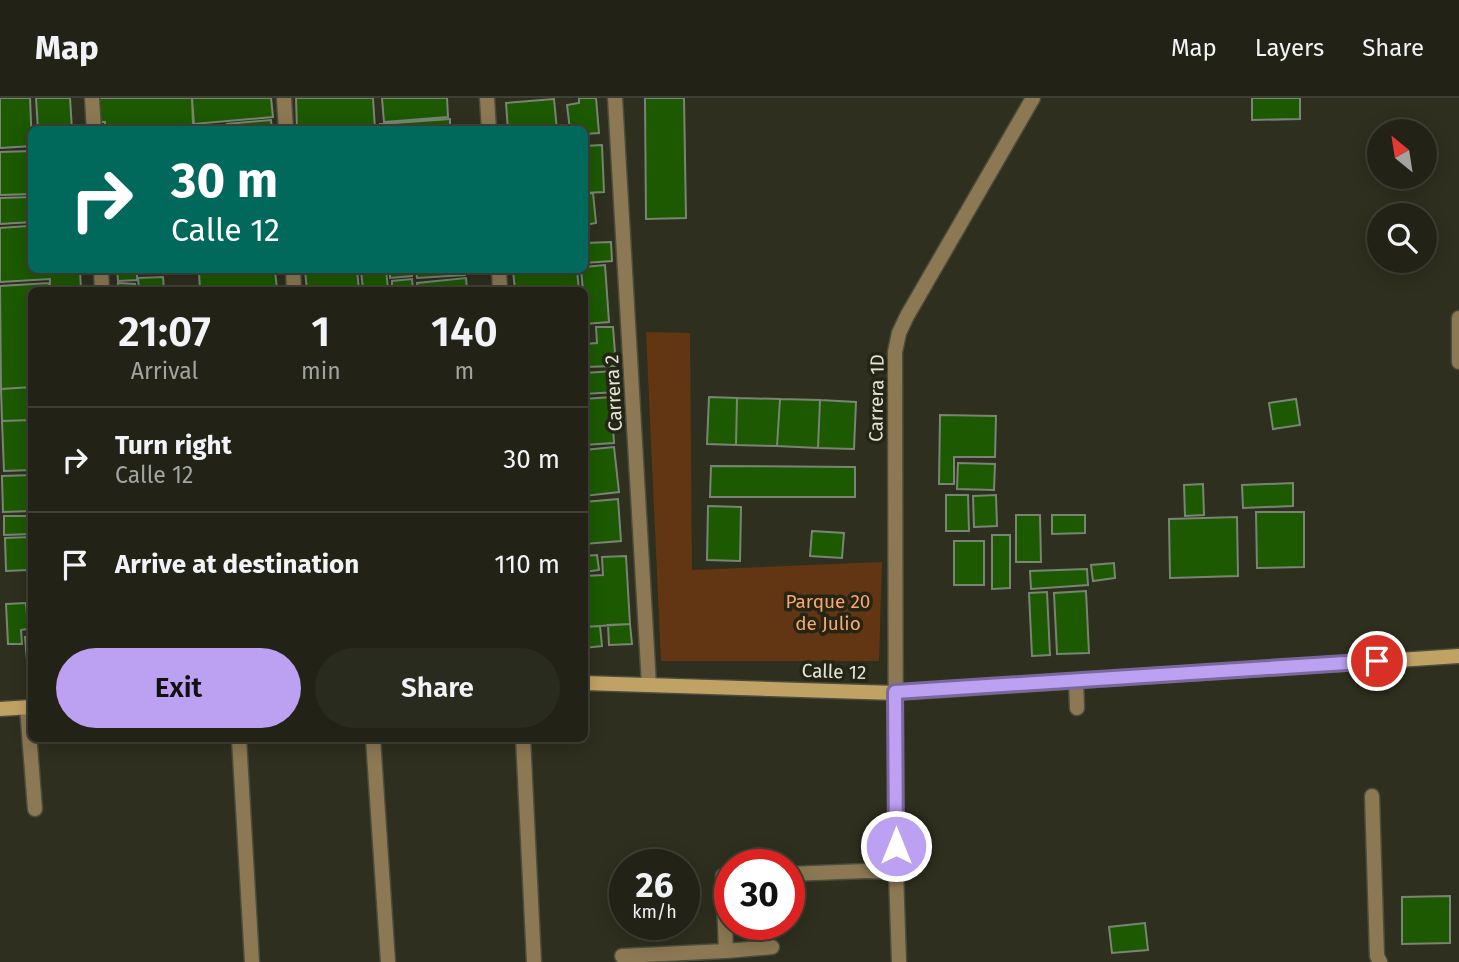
<!DOCTYPE html>
<style>
body{margin:0;font-family:"Fira Sans",sans-serif;background:#2a2b1f;color:#f1f3f6;height:100vh;display:flex;flex-direction:column;font-size:26px;white-space:nowrap}
*{box-sizing:border-box;margin:0}
p{font-size:23px;color:#a2a4a1}
.icon{flex:none;width:38px;height:38px;fill:none;stroke:currentColor;stroke-width:2;stroke-linecap:round;stroke-linejoin:round}
.map{position:relative;flex:1;overflow:hidden}
.side{position:absolute;left:28px;top:189px;width:560px;height:455px;display:flex;flex-direction:column;background:#222316;border-radius:10px;box-shadow:0 4px 18px #0003,0 0 0 2px #3f4035}
.side>*{flex:none}
.guide{position:absolute;left:28px;top:28px;width:560px;height:147px;border-radius:10px;box-shadow:0 4px 18px #0003,0 0 0 2px #3f4035;background:#00695c;color:#fff;overflow:hidden}
.needle{width:46px;rotate:330deg}
.tools{position:absolute;left:1367px;top:21px;display:grid;gap:14px}
.tools a{display:grid;place-items:center;width:70px;height:70px;border-radius:50%;background:#222316;box-shadow:0 4px 18px #0003,0 0 0 2px #3f4035;font-size:35px}
.speed{position:absolute;left:609px;top:751px;display:flex;gap:14px;font-size:35px;font-weight:700;text-align:center}
.speed>*{display:grid;place-content:center;width:91px;height:91px;border-radius:50%;background:#222316;box-shadow:0 4px 18px #0003,0 0 0 2px #3f4035;line-height:1}
.speed small{font-size:18px;font-weight:400}
.speed .limit{border:10px solid #d22;background:#fff;color:#111}
.pin{position:absolute;display:grid;place-items:center;width:60px;height:60px;color:#fff;margin:-30px;border:4px solid #fff;border-radius:50%;box-shadow:0 2px 7px #0007}
.me{position:absolute;width:77px;margin:-38px;rotate:0deg;stroke-linejoin:round;filter:drop-shadow(0 0 5px #0008)}
.turn{display:flex;align-items:center;gap:24px;height:147px;padding:0 28px;font-size:32px}
.turn .icon{width:91px;height:91px;stroke-width:2.5}
.turn b{display:block;font-size:49px;line-height:60px}
.eta{display:flex;justify-content:space-evenly;align-items:center;height:119px;text-align:center}
.eta b{font-size:42px;font-weight:600;line-height:49px}
.cta{display:flex;gap:14px;margin-top:auto;padding:14px 28px}
.cta a{flex:1;height:80px;border-radius:42px;background:#bca0f2;color:#111;font-size:28px;font-weight:600;line-height:80px;text-align:center}
.cta a+a{background:#2a2b1f;color:#f1f3f6}
ul{padding:0;list-style:none}
li{display:flex;align-items:center;gap:21px;height:105px;padding:0 28px;border-top:2px solid #3f4035}
li div{flex:1}
li b{display:block;font-size:26px}
li em{font-style:normal}
header{display:flex;align-items:center;gap:42px;box-sizing:border-box;height:98px;padding:0 35px;background:#222316;border-bottom:2px solid #3f4035}
header strong{font-size:33px}
nav{display:flex;gap:38px;margin-inline-start:auto;font-size:24px}
.map>svg:first-child{display:block}
</style>
<header>
<strong>Map</strong>
<nav><a>Map</a><a>Layers</a><a>Share</a></nav>
</header>
<div class="map">
<svg width="1459" height="864" viewBox="0 0 1459 864">
<rect width="100%" height="100%" fill="#2e2f1e"/>
<path fill="#623613" d="M646,234L690,235L692,472L882,464L879,563H661Z"/>
<path fill="#1c5900" stroke="#788574" stroke-width="2" d="M0,0H30L32,48L0,50Z
M36,0H70L72,32H38Z
M96,0H192L193,27L105,32V24H97Z
M192,0H271L273,19L194,26Z
M296,0H373L375,31L297,32Z
M382,0H447L448,19L384,24Z
M579,0H596L599,35L584,36V32H570L567,7L579,5Z
M645,0H684L686,120L646,121Z
M1252,0H1300V21L1252,22Z
M554,1L557,32H508L506,5Z
M450,21V32H380V26Z
M271,22L272,32H227V26Z
M602,47L604,94L584,95V48Z
M32,53V96L0,97V54Z
M593,95L596,125L584,127V96Z
M32,99V124L0,126V100Z
M27,128V138H32V172H80L81,192H50V181L0,184V130Z
M611,144L612,163L584,165V145Z
M605,167L609,224L585,226L584,192H583L581,172H584V169Z
M117,172H154V173L137,174V182L118,183Z
M251,172H275L277,192H200L199,175Z
M305,172H357L359,192H307Z
M361,172H386L388,191L363,192Z
M390,172H411L412,178L390,180Z
M416,172H464L465,177L417,180Z
M513,172H577L579,192H515Z
M163,179L164,192H139L138,180Z
M466,180L467,192H418L417,185Z
M412,181L413,192H392V183Z
M49,185V192H32V289L1,291L0,188Z
M118,185L135,186V192H118Z
M596,229H613L616,268L584,269V246L597,245Z
M615,273L616,294L584,296V275Z
M32,289V322L2,323L1,291Z
M611,299L614,345L584,347V301Z
M709,299L737,300L736,347L707,346Z
M737,300L780,301L777,348L736,347Z
M780,301L820,302L818,350L777,348Z
M1296,301L1300,327L1273,331L1269,305Z
M820,302L856,304L854,351L818,350Z
M940,317L996,318L995,359H954V386H939Z
M32,322V372L4,373L2,323Z
M614,349L619,394L584,398V352Z
M958,365L995,366L994,392L957,391Z
M711,368L855,369V399H710Z
M32,377V413L3,414L2,378Z
M1293,385V408L1243,410L1242,387Z
M1203,386L1204,417L1185,418L1184,387Z
M946,397H968L969,433H946Z
M996,397L997,428L974,429L973,398Z
M618,401L621,443L584,446V404Z
M708,408L741,409L740,463L707,462Z
M1256,414H1304V469L1257,470Z
M1016,417H1040L1041,464H1016Z
M1052,417H1085V435L1052,436Z
M4,418H32V436L4,437Z
M1237,419L1238,478L1170,480L1169,421Z
M812,433L844,435L842,460L810,458Z
M992,437H1010V490L992,491Z
M32,439V534H30L28,472L6,473L5,440Z
M954,443H984V487H954Z
M597,457L599,472L584,474V458Z
M626,458L630,526L584,529V478L603,477L602,459Z
M1114,465L1115,480L1093,483L1091,467Z
M1087,471L1088,487L1031,491L1030,473Z
M1086,493L1089,555L1057,556L1054,495Z
M1047,494L1050,557L1032,558L1029,495Z
M26,505L28,531L21,532L22,546H8L6,506Z
M630,526L632,546L609,547L608,527Z
M600,528L602,548L584,550V529Z
M25,539H32V584L29,585Z
M1450,798V845L1402,846V799Z
M1145,825L1148,852L1112,855L1109,829Z"/>
<g fill="none" stroke-linecap="round" stroke-linejoin="round">
<g stroke="#4b4c3c" stroke-width="17">
<path id="lane" d="M1459,220V264
M1076,583L1077,610
M27,610L35,711
M239,640L252,864
M523,640L534,864
M1372,698L1377,858L1380,864
M789,776L866,773
M726,853L772,849
M622,858L726,853L723,778L730,777"/>
</g>
<g stroke="#4b4c3c" stroke-width="17">
<path id="street" d="M92,0L94,32
M284,0L286,32
M487,0L489,32
M615,0L649,587
M101,172L102,192
M293,172L294,192
M499,172L500,192
M373,640L388,864
M866,773L896,774
M899,864L896,774L895,254L899,235L907,218L1033,0"/>
</g>
<g stroke="#4b4c3c" stroke-width="17">
<path id="secondary" d="M584,585L895,595L1459,558
M0,611L32,609"/>
</g>
<use href="#lane" stroke="#8c7853" stroke-width="14"/>
<use href="#street" stroke="#8c7853" stroke-width="14"/>
<use href="#secondary" stroke="#c1a265" stroke-width="14"/>
</g>
<g fill="none" stroke-linecap="round" stroke-linejoin="round">
<g stroke="#7a689d" stroke-width="18">
<path id="route" d="M896,748L895,594L1377,563"/>
</g>
<use href="#route" stroke="#bca0f2" stroke-width="12"/>
</g>
<g text-anchor="middle" stroke-width="7" stroke-linejoin="round" paint-order="stroke">
<g font-size="19" fill="#e5e6db" stroke="#252515">
<text transform="translate(613 295) rotate(-93)" y="7">Carrera 2</text>
<text transform="translate(876 300) rotate(-89)" y="7">Carrera 1D</text>
<text transform="translate(834 573) rotate(2)" y="7">Calle 12</text>
</g>
<g font-size="19" fill="#fda76c" stroke="#252515">
<text x="828" y="510">Parque 20<tspan x="828" dy="22">de Julio</tspan></text>
</g>
</g>
</svg>
<div class="tools">
<a><svg class="needle" viewBox="-14 -14 28 28"><path d="M0-13l5 13h-10z" fill="#e53935"/><path d="M0 13l5-13h-10z" fill="#a2a4a1"/></svg></a>
<a><svg class="icon" aria-label="search" viewBox="0 0 24 24"><circle cx="10" cy="10" r="6"/><path d="M15 15l6 6"/></svg></a>
</div>
<div class="speed"><div>26<small>km/h</small></div><div class="limit">30</div></div>
<div class="pin" style="left:1377px;top:563px;background:#d93025"><svg class="icon" aria-label="arrive" viewBox="0 0 24 24"><path d="M6 21V4h12l-3 4 3 4H6"/></svg></div>
<svg class="me" style="left:896px;top:748px" viewBox="-20 -20 40 40"><circle r="17" fill="#bca0f2" stroke="#fff" stroke-width="3"/><path d="M0-11L8 9 0 5-8 9z" fill="#fff"/></svg>
<div class="guide">
<div class="turn"><svg class="icon" aria-label="right" viewBox="0 0 24 24"><path d="M7 20v-9h11M14 6l5 5-5 5"/></svg><div><b>30 m</b>Calle 12</div></div>
</div>
<section class="side">
<div class="eta">
<div><b>21:07</b><p>Arrival</p></div>
<div><b>1</b><p>min</p></div>
<div><b>140</b><p>m</p></div>
</div>
<ul>
<li><svg class="icon" aria-label="right" viewBox="0 0 24 24"><path d="M7 20v-9h11M14 6l5 5-5 5"/></svg><div><b>Turn right</b><p>Calle 12</p></div><em>30 m</em></li>
<li><svg class="icon" aria-label="arrive" viewBox="0 0 24 24"><path d="M6 21V4h12l-3 4 3 4H6"/></svg><div><b>Arrive at destination</b></div><em>110 m</em></li>
</ul>
<div class="cta"><a>Exit</a><a>Share</a></div>
</section>
</div>
